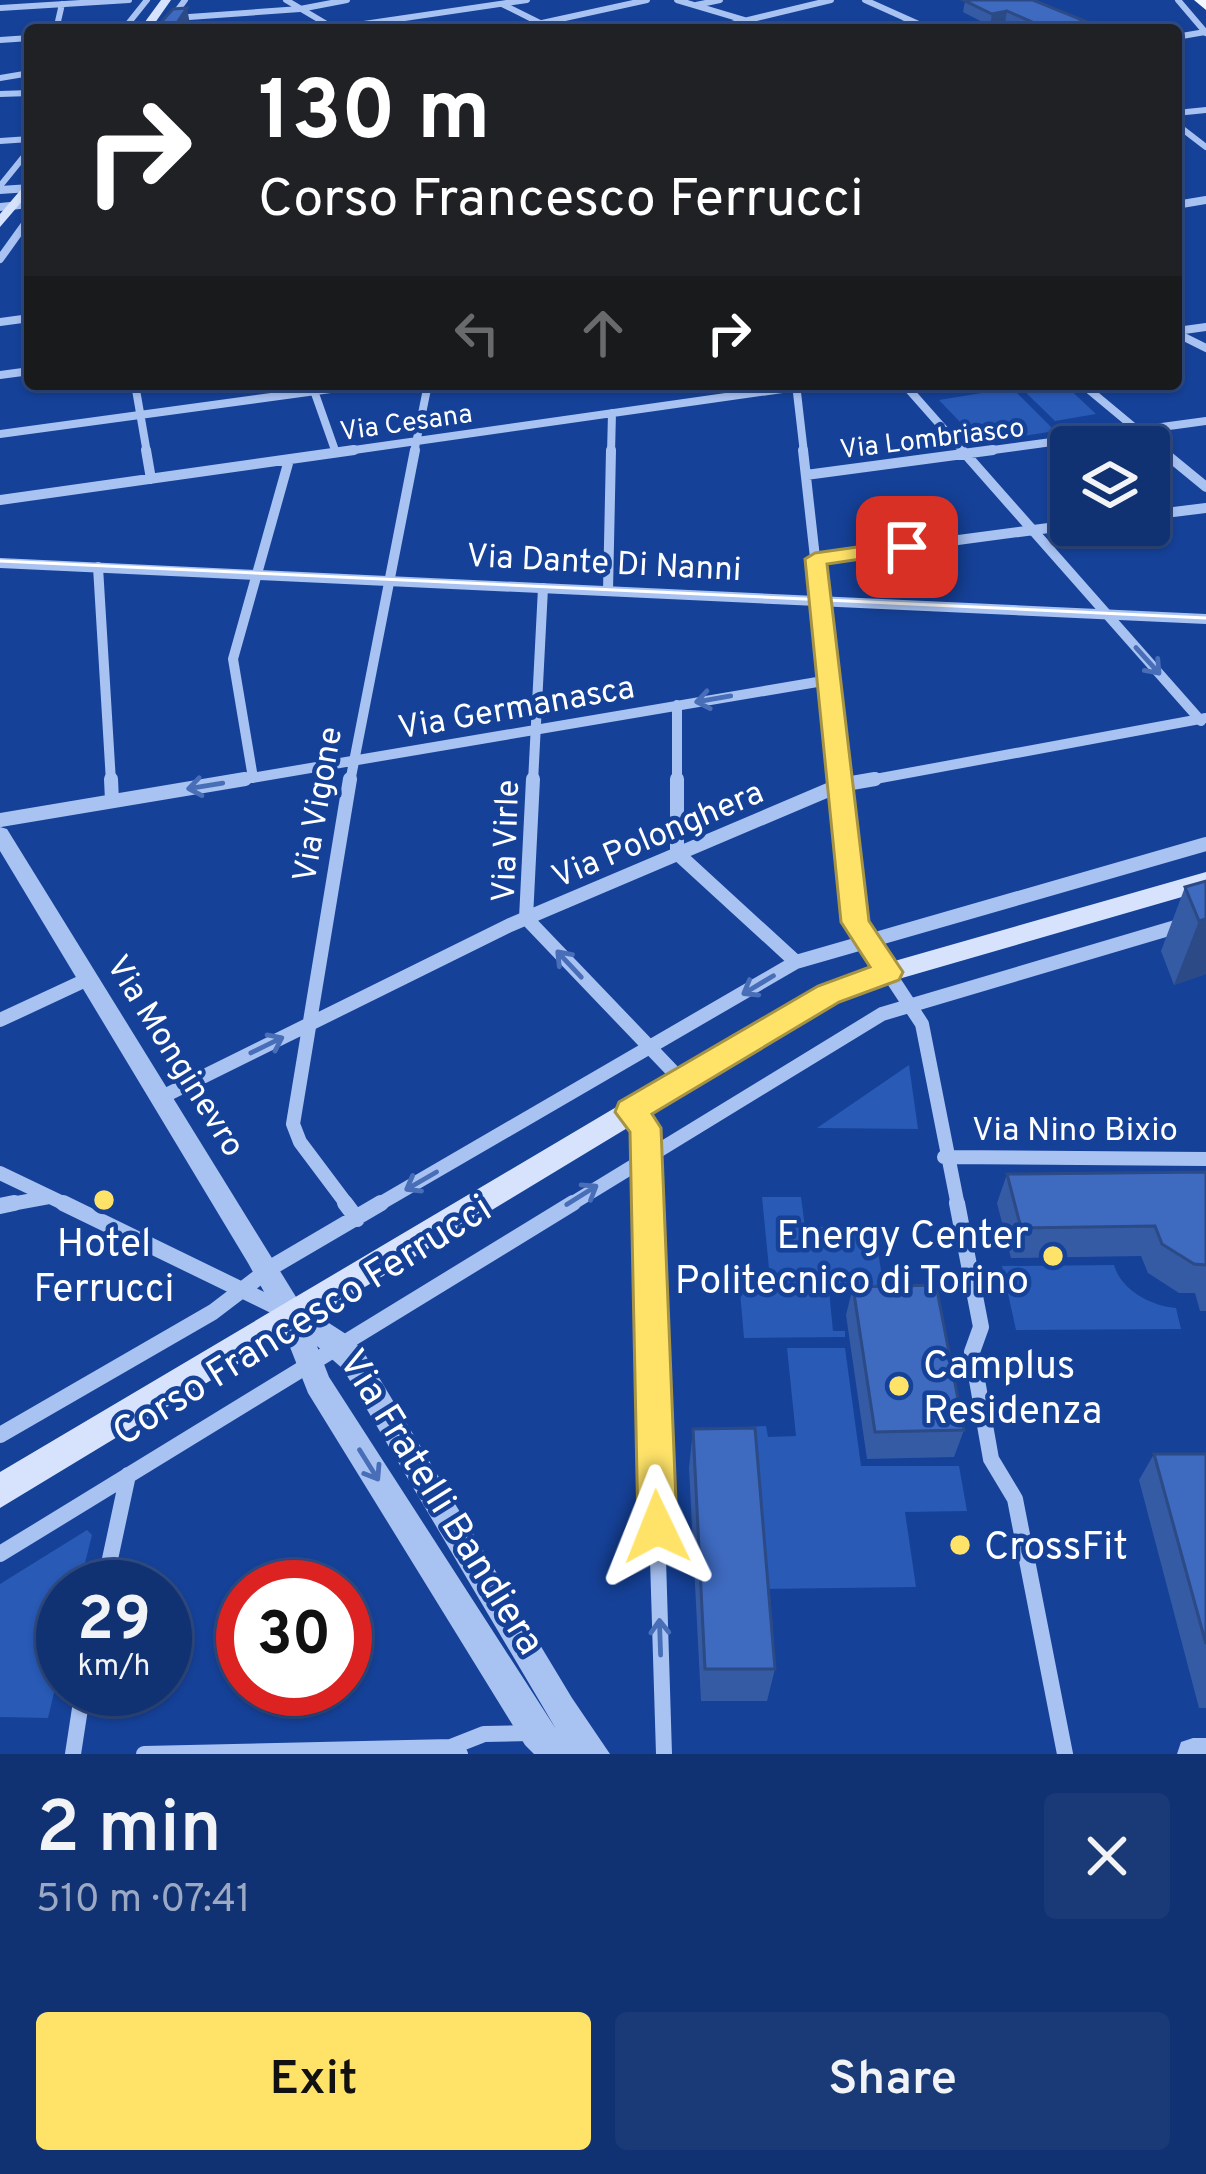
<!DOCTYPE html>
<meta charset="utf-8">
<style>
body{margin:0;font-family:Overpass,sans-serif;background:#193977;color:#f1f3f6;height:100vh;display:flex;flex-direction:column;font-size:45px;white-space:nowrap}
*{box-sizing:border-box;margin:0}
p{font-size:39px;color:#9ca9c4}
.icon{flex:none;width:66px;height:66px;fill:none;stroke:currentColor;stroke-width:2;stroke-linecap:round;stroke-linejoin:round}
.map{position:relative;height:1754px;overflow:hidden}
.side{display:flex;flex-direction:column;background:#103172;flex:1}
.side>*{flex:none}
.hud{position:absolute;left:24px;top:24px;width:1158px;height:366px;border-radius:12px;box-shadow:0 3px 9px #0004,0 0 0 3px #304c84;background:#202124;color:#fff;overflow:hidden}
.controls{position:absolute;left:1050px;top:426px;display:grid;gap:24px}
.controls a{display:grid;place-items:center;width:120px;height:120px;border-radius:12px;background:#103172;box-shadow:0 3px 9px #0004,0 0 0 3px #304c84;font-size:60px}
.speed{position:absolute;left:36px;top:1560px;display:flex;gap:24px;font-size:60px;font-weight:700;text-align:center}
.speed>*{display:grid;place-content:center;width:156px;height:156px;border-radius:50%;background:#103172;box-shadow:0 3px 9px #0004,0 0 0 3px #304c84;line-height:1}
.speed small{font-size:30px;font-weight:400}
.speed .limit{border:18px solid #d22;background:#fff;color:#111}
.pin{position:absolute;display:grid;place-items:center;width:102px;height:102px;color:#fff;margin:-51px;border-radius:24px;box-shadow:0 6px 18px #0006}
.me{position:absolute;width:132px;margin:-66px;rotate:358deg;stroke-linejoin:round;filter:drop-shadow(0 0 9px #0008)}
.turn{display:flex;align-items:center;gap:42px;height:252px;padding:0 36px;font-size:54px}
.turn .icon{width:156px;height:156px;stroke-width:2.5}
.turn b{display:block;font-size:84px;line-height:102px}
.lanes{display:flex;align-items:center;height:114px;padding:0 36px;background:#0003;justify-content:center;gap:60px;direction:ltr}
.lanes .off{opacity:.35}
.round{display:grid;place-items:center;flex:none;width:126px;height:126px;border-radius:12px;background:#193977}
.headline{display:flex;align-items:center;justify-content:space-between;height:204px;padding:0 36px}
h1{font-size:72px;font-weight:600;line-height:90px}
.cta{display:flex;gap:24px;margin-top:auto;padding:24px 36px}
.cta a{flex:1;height:138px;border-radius:12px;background:#ffe369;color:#111;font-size:48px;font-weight:600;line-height:138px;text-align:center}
.cta a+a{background:#193977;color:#f1f3f6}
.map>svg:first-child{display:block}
</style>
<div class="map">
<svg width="1206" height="1754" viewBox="0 0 1206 1754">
<rect width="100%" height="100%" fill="#154198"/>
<path fill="#285ab6" d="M1017,384H1064L1096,414L1055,421Z
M1012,388L1055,431L980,443L939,400Z
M909,1065L918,1129L817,1128Z
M762,1197H801L805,1227L883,1226L885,1238L876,1239L884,1289L829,1290L833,1331H845V1337L744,1338L740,1292L771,1289Z
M1114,1265C1121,1290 1151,1306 1176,1308L1181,1329L1016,1330L1002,1266Z
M787,1348H845L861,1466H959L967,1511L905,1512L916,1587L759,1589L746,1427L766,1426L768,1437L796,1436Z
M87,1530L92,1535L79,1587H63V1655L48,1718L0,1717V1584Z"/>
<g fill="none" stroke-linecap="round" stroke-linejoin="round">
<path stroke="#a8c2f2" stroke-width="6" d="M286,0L335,29
M677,0L778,30
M865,0L932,30
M1178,0L1206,33
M502,4L554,30
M696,5L720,0
M0,8L129,0
M175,18L300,9L347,0
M56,30L62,4
M123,30L147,0
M163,30L185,0
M323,30L527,0
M510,30L647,0
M707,30L831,0
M877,30L911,22
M1176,37L1205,32
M0,40L30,38
M0,78L30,73
M0,94L30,93
M1176,124L1206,147
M0,141L30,139
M0,186L30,149"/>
<path stroke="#a8c2f2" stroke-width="8" d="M1176,205L1206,200
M0,259L30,217
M0,322L30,318
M1177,331L1206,327
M1176,333L1206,348
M0,375L30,371
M135,384L147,453
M796,384L804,453
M904,384L965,453
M1082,384L1165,453
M312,385L336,453
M0,434L367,384
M333,453L817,384
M414,453L428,384
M611,453L612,413
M971,453L1206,421"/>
<path stroke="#a8c2f2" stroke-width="10" d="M146,450L151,479
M803,450L840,782
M962,450L1201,721
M1161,450L1206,487
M806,475L993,450
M0,500L354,450
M1149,515L1206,508
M816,559L1071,525
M98,567L111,782
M608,591L611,450
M677,705V782
M253,778L233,659L289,460
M228,782L829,680
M350,782L415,450
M533,782L543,588
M859,782L1206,718"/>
<path stroke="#a8c2f2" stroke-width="14" d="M111,779L112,801
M533,779L526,918L682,1081
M677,779V853L796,962
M839,779L855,922L922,1024L958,1206
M0,820L245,779
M0,1020L88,979
M162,1097L510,925L840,785L875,779
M632,1113L645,1128L647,1206
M944,1157L1206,1159
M0,1173L69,1206
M0,1206L49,1197
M348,1206L300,1142L293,1124L350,779
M376,1206L796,962L1206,844
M568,1206L882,1014L1206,918"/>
<path stroke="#a8c2f2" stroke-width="16" d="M63,1203L285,1311
M345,1203L357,1219
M647,1203L664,1754
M957,1203L981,1327L972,1352L991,1459L1015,1499L1065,1754
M0,1206L14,1203
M0,1435L213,1312L272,1267L381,1203
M0,1554L573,1203
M104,1587L128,1475
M451,1747L484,1734L531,1733
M73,1754L83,1689
M144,1754L451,1747L460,1754"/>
<path fill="#a8c2f2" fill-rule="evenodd" d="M1206,107V113L1176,116V110Z
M30,184V192L0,194V186Z
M30,200V208L0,211V203Z
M0,558L1206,614V624L0,568Z
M0,827L7,829L301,1305L349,1336L363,1351L572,1698L610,1754H534L525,1745L308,1393L279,1319L248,1263L0,851ZM317,1346L343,1369L556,1729L329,1377Z
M1193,1738H1206V1754H1177L1181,1742Z"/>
<path fill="#d7e3fc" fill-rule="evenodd" d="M161,0H171L150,30H139Z
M30,179V192L0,227V214Z
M1206,872V890L864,989L837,1001L0,1508V1472L819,987L856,972Z"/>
<path fill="#f3f7ff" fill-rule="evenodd" d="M1194,0H1206V10Z"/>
<path stroke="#fff" stroke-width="3" d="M0,561L1206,618"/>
</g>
<path fill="#355ba5" d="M965,1L1085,21L1083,30H1021L1005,23L990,26L963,12Z
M1206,881V974L1174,985L1161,951L1185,887Z
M1206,1172V1311H1200L1195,1293H1179L1148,1273L1141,1256L1011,1258L997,1203L1007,1174Z
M853,1287L964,1430L954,1457L867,1459L846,1315Z
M693,1429L775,1669L767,1701H701L689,1468Z
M1154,1454H1206V1708H1199L1139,1480Z"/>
<path fill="#2b4a86" d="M187,8L190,24L186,30H172Z
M1007,11L1005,23L990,26L992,14Z
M1085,21L1083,30H1048V29Z
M1206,919V974L1174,985L1199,921Z"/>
<path fill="#3e6ac0" stroke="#2b4a86" stroke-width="3" d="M972,0H1033L1085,21L1048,29L1007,11L992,14L965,1Z
M187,8L172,30H154L173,9Z
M1206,881V919L1199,921L1185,887Z
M1206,1172V1265L1194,1264L1162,1244L1155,1226L1021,1228L1007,1174Z
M936,1285L964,1430L875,1432L853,1287Z
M755,1428L775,1669H705L693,1429Z
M1154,1454H1206V1644Z"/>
<defs><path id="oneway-shaft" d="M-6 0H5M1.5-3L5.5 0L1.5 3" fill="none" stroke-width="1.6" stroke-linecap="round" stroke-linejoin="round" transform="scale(3)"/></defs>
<g stroke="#486eb8">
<use href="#oneway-shaft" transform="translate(1148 661) rotate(48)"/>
<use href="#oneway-shaft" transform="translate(713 699) rotate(170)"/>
<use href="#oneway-shaft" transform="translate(205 786) rotate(171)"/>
<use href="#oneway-shaft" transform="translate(569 964) rotate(-133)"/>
<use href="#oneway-shaft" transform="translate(758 985) rotate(149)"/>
<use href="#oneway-shaft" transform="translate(267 1045) rotate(-26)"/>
<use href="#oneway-shaft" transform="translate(421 1181) rotate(150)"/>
<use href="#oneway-shaft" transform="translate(582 1195) rotate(-32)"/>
<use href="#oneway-shaft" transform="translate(369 1465) rotate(58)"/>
<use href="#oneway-shaft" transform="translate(660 1637) rotate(-92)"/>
</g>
<path fill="#ffe369" stroke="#a69444" stroke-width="3" d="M907,540L915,542V551L827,564L869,921L903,972L899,980L839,1002L652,1114L661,1128L677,1527L671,1540L657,1546L644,1540L638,1527L630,1132L615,1112L619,1102L818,986L870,967L841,922L805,559L815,553Z"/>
<g fill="#ffe369" stroke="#154198" stroke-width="4.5">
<circle cx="104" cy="1200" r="12"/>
<circle cx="1053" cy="1256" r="12"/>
<circle cx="899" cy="1386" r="12"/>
<circle cx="960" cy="1545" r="12"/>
</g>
<g text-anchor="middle" stroke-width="9" stroke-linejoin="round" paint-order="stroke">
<g font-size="27" fill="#fff" stroke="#154198">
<text transform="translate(406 422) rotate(-8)" y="9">Via Cesana</text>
<text transform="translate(932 438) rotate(-7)" y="9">Via Lombriasco</text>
</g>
<g font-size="33" fill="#fff" stroke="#154198">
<text transform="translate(604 561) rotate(3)" y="12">Via Dante Di Nanni</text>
<text transform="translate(516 706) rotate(-10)" y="12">Via Germanasca</text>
<text transform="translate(316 804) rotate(-80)" y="12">Via Vigone</text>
<text transform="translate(657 833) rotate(-23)" y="12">Via Polonghera</text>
<text transform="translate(504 841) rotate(-88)" y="12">Via Virle</text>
<text transform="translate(177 1055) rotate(58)" y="12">Via Monginevro</text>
<text x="1075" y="1140">Via Nino Bixio</text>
</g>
<g font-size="39" fill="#fff" stroke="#154198" text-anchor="start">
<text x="1029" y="1248" text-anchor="end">Energy Center<tspan x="1029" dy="45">Politecnico di Torino</tspan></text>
<text x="104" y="1256" text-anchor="middle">Hotel<tspan x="104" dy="45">Ferrucci</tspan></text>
<text x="923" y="1378">Camplus<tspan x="923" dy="45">Residenza</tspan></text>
<text x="984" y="1559">CrossFit</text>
</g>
<g font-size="39" fill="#fff" stroke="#154198">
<text transform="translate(301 1319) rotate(-32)" y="14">Corso Francesco Ferrucci</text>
<text transform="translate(443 1501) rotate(58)" y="14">Via Fratelli Bandiera</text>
</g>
</g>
</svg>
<div class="controls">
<a><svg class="icon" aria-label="layers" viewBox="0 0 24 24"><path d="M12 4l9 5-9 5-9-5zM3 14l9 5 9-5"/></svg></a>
</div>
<div class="speed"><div>29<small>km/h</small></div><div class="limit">30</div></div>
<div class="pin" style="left:907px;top:547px;background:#d93025"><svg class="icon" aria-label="arrive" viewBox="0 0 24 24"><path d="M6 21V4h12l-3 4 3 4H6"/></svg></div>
<svg class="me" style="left:657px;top:1527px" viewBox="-20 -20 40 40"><path d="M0-17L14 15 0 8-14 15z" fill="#ffe369" stroke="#fff" stroke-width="4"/></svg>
<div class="hud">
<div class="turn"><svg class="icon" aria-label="right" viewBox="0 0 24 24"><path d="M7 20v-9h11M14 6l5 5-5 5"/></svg><div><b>130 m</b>Corso Francesco Ferrucci</div></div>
<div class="lanes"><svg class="icon off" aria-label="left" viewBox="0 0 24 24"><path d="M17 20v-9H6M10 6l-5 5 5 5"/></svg><svg class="icon off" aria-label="ahead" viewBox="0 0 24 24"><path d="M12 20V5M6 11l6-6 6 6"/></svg><svg class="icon" aria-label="right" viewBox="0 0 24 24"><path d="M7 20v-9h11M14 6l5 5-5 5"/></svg></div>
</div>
</div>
<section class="side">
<div class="headline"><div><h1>2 min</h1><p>510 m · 07:41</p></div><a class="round"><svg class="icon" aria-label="close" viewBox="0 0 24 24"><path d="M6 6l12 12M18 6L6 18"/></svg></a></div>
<div class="cta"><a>Exit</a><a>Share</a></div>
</section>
